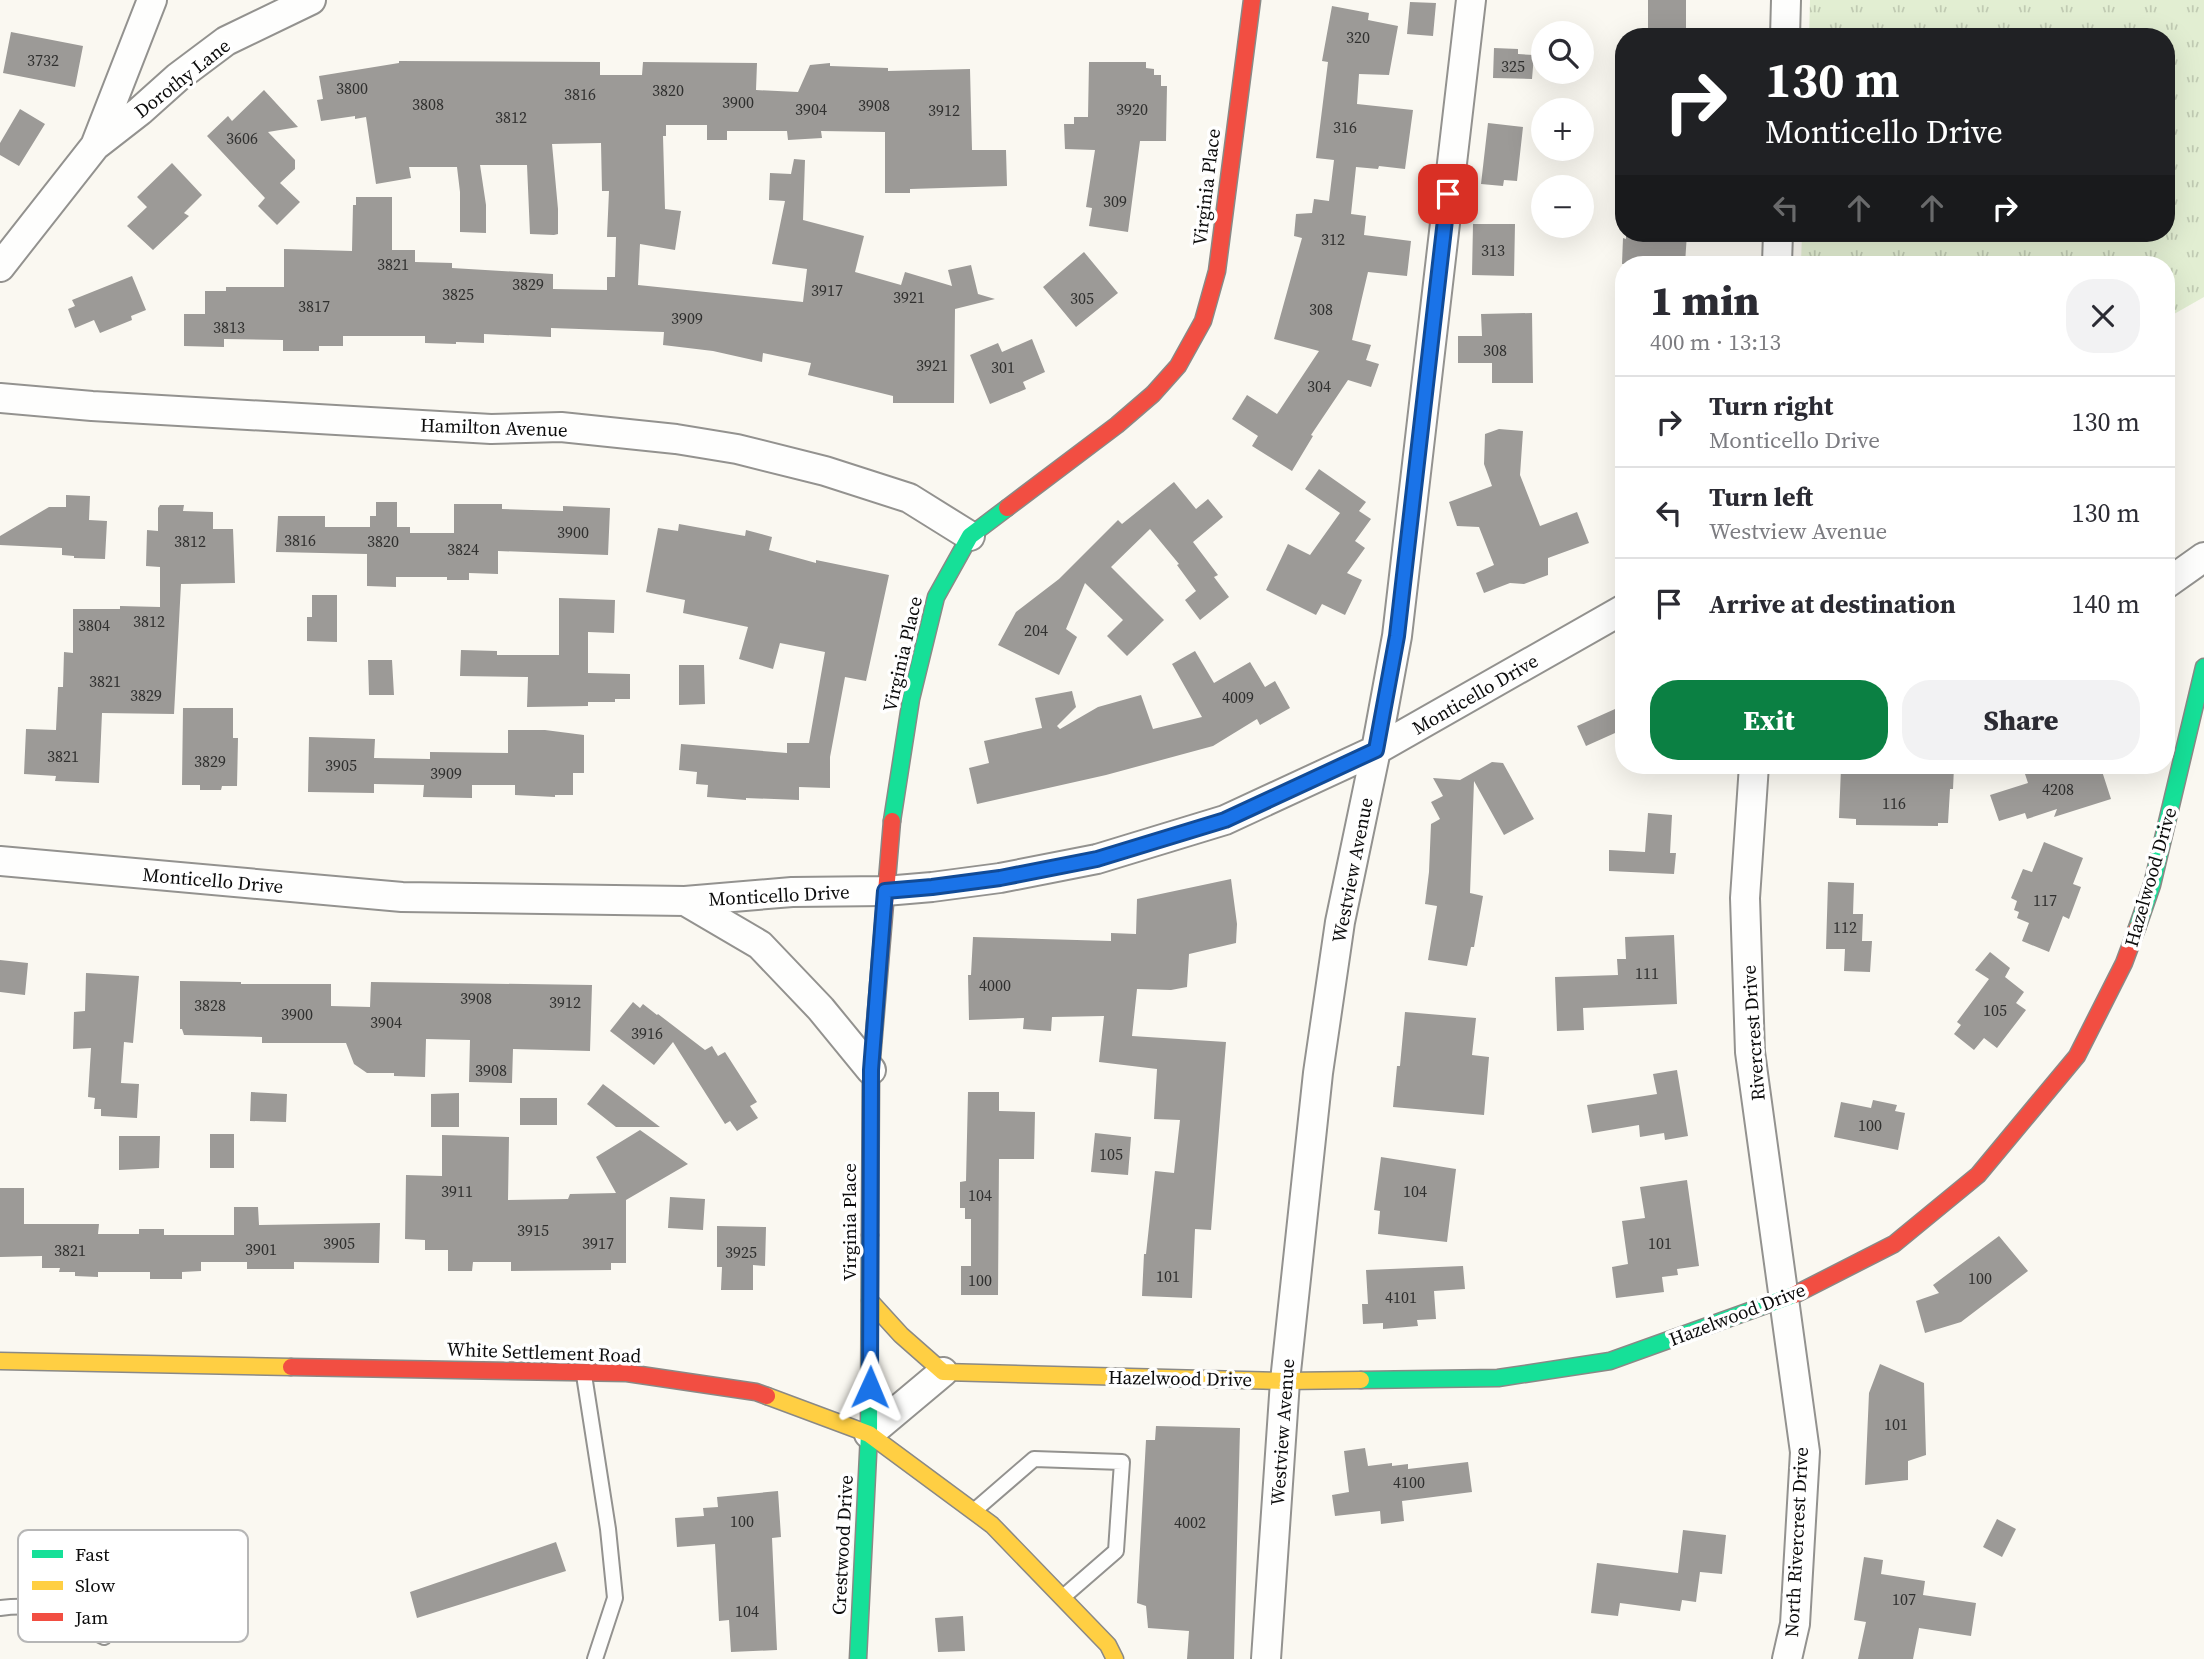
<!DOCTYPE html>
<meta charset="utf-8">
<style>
body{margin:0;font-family:"Source Serif 4",serif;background:#f2f2f3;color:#2b2b33;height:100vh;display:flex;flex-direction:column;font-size:26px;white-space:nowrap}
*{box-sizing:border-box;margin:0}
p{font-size:23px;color:#7c7c81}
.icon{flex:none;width:38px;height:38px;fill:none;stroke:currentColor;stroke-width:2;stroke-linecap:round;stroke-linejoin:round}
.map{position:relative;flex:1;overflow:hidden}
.drawer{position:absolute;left:1615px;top:256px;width:560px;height:518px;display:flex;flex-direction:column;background:#fff;border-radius:28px;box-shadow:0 7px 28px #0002}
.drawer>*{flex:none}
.guide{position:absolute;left:1615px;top:28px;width:560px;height:214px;border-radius:28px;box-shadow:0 7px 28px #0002;background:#202124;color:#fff;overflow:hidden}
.buttons{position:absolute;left:1531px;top:21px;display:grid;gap:14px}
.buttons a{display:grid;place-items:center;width:63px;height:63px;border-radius:50%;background:#fff;box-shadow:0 7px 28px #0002;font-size:35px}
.pin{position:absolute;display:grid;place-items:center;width:60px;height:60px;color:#fff;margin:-30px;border-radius:14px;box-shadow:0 4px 10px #0006}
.me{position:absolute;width:77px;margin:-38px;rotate:1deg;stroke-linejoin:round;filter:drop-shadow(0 0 5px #0008)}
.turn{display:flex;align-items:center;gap:24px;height:147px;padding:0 35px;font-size:32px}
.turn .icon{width:91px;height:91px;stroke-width:2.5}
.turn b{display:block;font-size:49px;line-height:60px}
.lanes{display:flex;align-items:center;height:66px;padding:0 35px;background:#0003;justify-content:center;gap:35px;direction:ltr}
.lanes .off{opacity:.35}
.round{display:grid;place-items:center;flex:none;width:74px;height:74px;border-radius:28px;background:#f2f2f3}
.headline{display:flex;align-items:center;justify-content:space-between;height:119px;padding:0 35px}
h1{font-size:42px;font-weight:800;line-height:52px}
.cta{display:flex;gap:14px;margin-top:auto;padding:14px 35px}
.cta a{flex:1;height:80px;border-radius:28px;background:#0b8043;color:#fff;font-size:28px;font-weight:800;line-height:80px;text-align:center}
.cta a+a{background:#f2f2f3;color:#2b2b33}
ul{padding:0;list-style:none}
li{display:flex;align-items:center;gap:21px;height:91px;padding:0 35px;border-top:2px solid #e1e1e2}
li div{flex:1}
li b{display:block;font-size:26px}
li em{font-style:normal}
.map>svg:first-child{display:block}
</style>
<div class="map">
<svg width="2204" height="1659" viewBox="0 0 2204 1659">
<defs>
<pattern id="grass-tufts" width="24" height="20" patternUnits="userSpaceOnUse" patternTransform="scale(1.75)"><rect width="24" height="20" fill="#e2eed2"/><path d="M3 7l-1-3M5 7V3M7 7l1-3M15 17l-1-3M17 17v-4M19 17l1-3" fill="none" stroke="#c1cbb3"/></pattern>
</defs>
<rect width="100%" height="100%" fill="#faf8f1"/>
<path fill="url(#grass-tufts)" d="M1810,0H2204V297L2167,318L2166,264H1801L1802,233H2166V37H1809Z"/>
<path fill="#9c9a97" d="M1648,0H1686V37H1648Z
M1410,2L1436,3L1433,36L1407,34Z
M1332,6L1369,13L1368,20L1398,26L1389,75L1359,74L1357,104L1413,110L1405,169L1379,166L1378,169L1356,167L1351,214L1366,216L1364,235L1411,241L1407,276L1368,272L1352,340L1371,345L1366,360L1379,364L1371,387L1348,380L1311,435L1313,436L1292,471L1252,446L1258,436L1232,419L1247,395L1277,414L1319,351L1274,339L1302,238L1294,236L1296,214L1312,213L1314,199L1329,201L1334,160L1316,158L1328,62L1322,61Z
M11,32L83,46L75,87L3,73Z
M1494,48L1518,49V54L1534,55L1532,79L1493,78Z
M399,61L600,62V75H642L643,62L757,63L756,90L798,92L810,65L830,63V66L888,68V71L970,69L972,150H1006L1007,186L910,189V193H885V132L821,131L822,138L788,140L787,131H727V140H707V125H666V136H663L665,209L681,211L675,250L640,244L638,285L803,302L807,269L772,264L785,201L769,200L770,173L791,174L794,159L805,160L803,220L864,236L855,272L901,285L905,272L952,286L948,270L971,265L978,294L995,299L955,309L954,403H893V396L808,375L811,363L763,353L762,362L713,351L663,345L664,332L551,328V337L484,334V343L456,342V344L425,343V336H343V346H319V351H283V340L224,339V347L184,346V314H205V291H226V287H284V249L352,251L353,205H356V197H392V250H415V262L452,263V268L553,274V289L607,290V277H615L616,237H607L609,191H602L601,143L552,144L558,209V234L554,235L530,234L527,165H480L486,205V233L460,232V192L457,167H409L411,178L376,184L366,117L355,119V116L321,121L317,100L323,99L319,76L399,63Z
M1089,62H1146V68L1154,69V75H1161V86H1167L1166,141H1140L1128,232L1089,226L1092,208L1086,207L1095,150L1065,149L1064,124H1074V117H1088Z
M264,90L298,127L268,132L295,160V169L280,183L300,202L277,225L258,206L265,198L207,136L228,116L232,121Z
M20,109L45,124L19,166L0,155V143Z
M1488,123L1523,127L1517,181L1504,180L1503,186L1481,184Z
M172,163L202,195L184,213L189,216L153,250L127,226L147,207L137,197Z
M1473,224H1515L1514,276L1472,275Z
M1626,233H1687L1685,264H1622L1623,238L1626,239Z
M1084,252L1118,293L1076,327L1043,287Z
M132,276L146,310L131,316L132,320L100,333L94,320L75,328L68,309L75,306L72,300Z
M1532,313L1533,383H1492V363H1458V336H1482L1481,314Z
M1032,339L1045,372L1023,382L1026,389L990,404L970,355L998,343L1002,352Z
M1499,429L1523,431L1520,475L1540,526L1577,512L1589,543L1548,558V575L1524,584L1510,583L1484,593L1476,573L1494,565L1479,527L1457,526L1449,502L1492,486L1484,464L1485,434Z
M1319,469L1366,502L1359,511L1371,519L1355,541L1365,548L1347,573L1362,580L1345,615L1322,604L1316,615L1266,590L1288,544L1310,555L1340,513L1305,489Z
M1174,482L1196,509L1208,499L1223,517L1193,542L1218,575L1214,577L1229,597L1200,620L1185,600L1196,591L1177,565L1179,564L1150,529L1111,567L1164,620L1127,656L1107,636L1123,620L1085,583L1066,629L1077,637L1059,675L998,645L1016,612L1059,579L1118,520L1122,524Z
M66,495L90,496L89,520L107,521L105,559L74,558V556L62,555V548L0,545V536L49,507H66Z
M376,502H397V527H410V533H454V504H502V509L563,511V506L610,508L608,555L498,551V574L469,573V580H447V577H396V587L367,586V554L276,552L278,516H325V527H370V516H376Z
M160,505H184L183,511L213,512V529H233L235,583L181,584L174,714L102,713L99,783L55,781L56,776L24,774L26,729L56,730L58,687H63L64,652L73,653V609H120V606L160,607V567L146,566L147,530L158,531V508Z
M679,524L745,536L746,530L772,537L769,550L816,563V560L889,575L866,681L845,677L830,757V788L799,787V800L746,798V800L707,797L708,785L696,784L697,772L679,770L681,744L787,753V743H809L825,652L780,643L773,669L739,659L748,627L683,613L685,600L646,592L658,528L678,531Z
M312,595H337V642L307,641V617H312Z
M559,598L615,600L614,633L588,632V673L630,674V699H615V702H588V706L527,707L528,677L460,676L461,650L497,651V655H559Z
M1195,651L1214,683L1250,662L1265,687L1275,681L1290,708L1260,725L1257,719L1213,746L1106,775L977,804L969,768L989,763L984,741L1042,728L1035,698L1072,691L1076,707L1057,726L1060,729L1098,707L1141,695L1153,729L1202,717L1172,664Z
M368,660H392L394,695H369Z
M679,665H704L705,704L679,705Z
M1624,705V729L1586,746L1577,726Z
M183,708H233V738H238L237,786H222L221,790H200V785H182Z
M508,730H545L584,735V773H573V795H555V797L515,795V785H472V798L423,797L424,785L374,784V793L308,792L309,737L375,739L374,758L430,759V752L508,753Z
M1492,762L1503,763L1534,819L1504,835L1474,781L1470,893L1483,896L1474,947H1471L1467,966L1428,960L1437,906L1425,904L1429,872L1431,824L1440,819L1431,802L1443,796L1433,778L1460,780Z
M1916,765H1949L1954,767L1953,789H1950L1948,823H1938V826L1856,825V819L1839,818L1841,768L1915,772Z
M2022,765H2100L2111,799L2054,817L2057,809L2027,819L2025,813L1999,821L1990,795L2028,783Z
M1648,813L1672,815L1670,853H1676L1674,874L1609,871V850L1645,852Z
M2044,842L2083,858L2073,884L2081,887L2069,919L2063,916L2049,952L2022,941L2029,923L2017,918L2019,912L2014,910L2017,901L2011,898L2023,869L2032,872Z
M1231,879L1237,924L1236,943L1189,954L1187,987L1171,990L1137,989L1132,1036L1226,1042L1211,1230L1195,1229L1192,1298L1142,1296L1144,1254H1146L1155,1171L1174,1173L1180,1120L1154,1119L1157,1069L1099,1062L1104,1016L1052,1017L1051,1031L1023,1029L1024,1018L969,1020L968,975H971L973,937L1111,941V933L1136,934L1137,899Z
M1828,882L1854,883L1853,914H1863L1862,941H1872L1870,972L1844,971L1845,949H1826Z
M1674,935L1677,1004L1583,1008L1584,1030L1557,1031L1555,977L1618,975L1617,959H1626L1625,937Z
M1990,952L2010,968L2005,977L2024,992L2016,1003L2026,1010L1997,1048L1984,1038L1974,1050L1954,1034L1961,1025L1957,1022L1989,979L1975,970Z
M0,960L28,963L25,995L0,992Z
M86,973L139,976L133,1043L124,1042L121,1083L139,1084L137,1118L101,1116V1109H94L95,1098L88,1097L91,1048L73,1049L74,1012L85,1011Z
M180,981L241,982V984H331V1006L370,1007L371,982L592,985L590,1051L513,1049L512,1083L469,1082L470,1040L426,1039L425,1077L394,1076V1073H367L354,1064L346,1043H262V1037L184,1035L182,1029H180Z
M633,1002L640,1008L643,1004L657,1015L658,1014L705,1050L712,1046L718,1056L725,1052L757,1102L750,1106L758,1118L737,1131L730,1121L725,1124L673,1042L654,1065L610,1031Z
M1405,1012L1476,1018L1472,1055L1489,1057L1484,1115L1393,1107L1397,1066H1400Z
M1677,1070L1688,1136L1665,1140L1664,1133L1640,1137L1639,1125L1592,1133L1587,1105L1657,1094L1653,1074Z
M603,1084L660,1127H616L587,1104Z
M251,1092L287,1094L286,1122L250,1121Z
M968,1092H999V1111L1035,1112L1034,1159H999L998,1295H961V1266H971V1219H965V1208H960V1182L966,1181Z
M459,1093V1127H431V1094Z
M520,1098H557V1125H520Z
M1873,1100L1897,1105L1895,1111L1905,1113L1898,1150L1834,1137L1841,1102L1871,1108Z
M640,1130L688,1164L626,1200V1263H611V1270L511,1271V1262H473L472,1271H448V1250H425V1240L405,1239L406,1175L442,1176V1135L509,1137L508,1200L568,1199L570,1194L616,1193L596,1157Z
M1095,1133L1131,1137L1128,1175L1091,1172Z
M210,1134H234V1168H210Z
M119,1136H160L159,1168L119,1170Z
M1381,1157L1456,1169L1447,1242L1378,1234L1380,1211L1374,1210Z
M1687,1180L1699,1266L1677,1269L1678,1275L1662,1277L1664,1292L1616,1298L1612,1267L1628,1264L1622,1221L1645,1218L1640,1187Z
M0,1188H24V1224H99L98,1234H139V1229H164V1235H234V1207H258L259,1225L380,1223L379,1263L294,1262V1269H247V1262H201V1271L182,1272V1279H150V1272H98V1277L75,1276V1272H59L60,1268H42V1256L0,1257Z
M670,1197L705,1199L703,1230L668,1228Z
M717,1226L766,1227L765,1266L753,1265V1290H721L722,1267H717Z
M1999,1236L2028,1271L1961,1322L1925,1333L1916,1301L1939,1293L1933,1285Z
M1463,1266L1465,1289L1434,1291L1436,1319L1417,1320L1418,1326L1383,1329V1323L1363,1324L1362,1304H1368L1366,1270Z
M1880,1364L1924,1383L1926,1455L1908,1461V1480L1865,1485L1869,1393Z
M1156,1426L1240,1428L1234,1659H1187L1189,1631L1148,1628L1146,1606L1137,1603L1146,1440H1155Z
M1365,1448L1368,1466L1392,1463V1466L1408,1464V1469L1468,1462L1472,1492L1402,1501L1404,1521L1381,1524L1380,1511L1335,1516L1332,1495L1349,1492L1344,1451Z
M778,1491L781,1537L772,1538L777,1650L731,1652L729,1620L719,1621L715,1544L677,1547L675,1518L704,1516L703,1508L718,1507L717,1497Z
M1997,1519L2016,1529L2002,1557L1983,1547Z
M1683,1530L1726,1535L1722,1574L1700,1572L1696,1602L1682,1600L1680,1611L1620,1603L1618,1616L1591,1613L1597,1563L1678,1573Z
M556,1542L566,1571L417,1618L410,1592Z
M1864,1557L1883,1560L1881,1574L1925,1581L1923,1595L1976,1603L1971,1636L1919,1628L1913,1659H1858L1866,1622L1854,1620Z
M963,1616L965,1651L938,1652L935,1618Z"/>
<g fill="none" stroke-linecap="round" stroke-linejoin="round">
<g stroke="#93928f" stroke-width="18">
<path id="lane" d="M584,1375L608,1529L615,1598L595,1659
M975,1510L1034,1459L1122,1462L1116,1551L1063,1597
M0,1608C47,1602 65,1615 104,1637"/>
</g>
<g stroke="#93928f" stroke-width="32">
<path id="street" d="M1785,37L1786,0
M95,146L140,111L178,77L226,41L311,0
M1777,264L1778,233
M0,267L95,146L152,0
M0,398L92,406L491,429L561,427L676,439L737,449L825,471L909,498L970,536
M2166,584L2204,557
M1754,765L1745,898L1750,1052L1805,1452L1795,1624L1787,1659
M0,861L402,897L685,901L792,892L885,891L932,887L1000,878L1097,859L1225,820L1376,750L1624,609
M685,901L760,945L821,1009L871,1070
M869,1434L943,1372
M1266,1659L1285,1381L1318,1073L1340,922L1376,750L1397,636L1471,0"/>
</g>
<g stroke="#8a8986" stroke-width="19">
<path id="fast" d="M892,821L911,699L936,597L970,536L1007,508
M2137,928L2152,885L2204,667
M1361,1380L1498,1378L1610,1361L1794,1295
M858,1659L869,1434L870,1235"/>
</g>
<g stroke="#8a8986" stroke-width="19">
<path id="slow" d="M870,1301L901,1335L943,1372L1285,1381L1361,1380
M0,1361L291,1367
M767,1396L869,1434L992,1525L1108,1645L1115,1659"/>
</g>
<g stroke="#8a8986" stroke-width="19">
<path id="jam" d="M1007,508L1117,425L1153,394L1178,366L1203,321L1217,271L1252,0
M870,1235L871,1070L892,821
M1794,1295L1894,1244L1978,1175L2077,1056L2124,963L2137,928
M291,1367L627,1373L756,1392L767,1396"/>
</g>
<use href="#lane" stroke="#fefefd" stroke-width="14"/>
<use href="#street" stroke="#fefefd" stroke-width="28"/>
<use href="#fast" stroke="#16e098" stroke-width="16"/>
<use href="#slow" stroke="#ffcf43" stroke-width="16"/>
<use href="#jam" stroke="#f24e42" stroke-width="16"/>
</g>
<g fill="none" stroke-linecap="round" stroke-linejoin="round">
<g stroke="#114b97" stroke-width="18">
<path id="route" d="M870,1387L871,1070L885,891L932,887L1000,878L1097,859L1225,820L1376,750L1397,636L1448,194"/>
</g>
<use href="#route" stroke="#1a73e8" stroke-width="12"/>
</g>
<g text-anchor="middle" stroke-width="7" stroke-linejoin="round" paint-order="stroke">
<g font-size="16" fill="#30302f">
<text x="1358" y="43">320</text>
<text x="43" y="66">3732</text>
<text x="1513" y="72">325</text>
<text x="352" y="94">3800</text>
<text x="668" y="96">3820</text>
<text x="580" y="100">3816</text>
<text x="738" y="108">3900</text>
<text x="428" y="110">3808</text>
<text x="874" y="111">3908</text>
<text x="811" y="115">3904</text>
<text x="1132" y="115">3920</text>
<text x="944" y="116">3912</text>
<text x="511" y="123">3812</text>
<text x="1345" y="133">316</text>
<text x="242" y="144">3606</text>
<text x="1115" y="207">309</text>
<text x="1333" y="245">312</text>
<text x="1493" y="256">313</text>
<text x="393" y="270">3821</text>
<text x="528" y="290">3829</text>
<text x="827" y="296">3917</text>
<text x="458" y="300">3825</text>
<text x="909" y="303">3921</text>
<text x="1082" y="304">305</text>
<text x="314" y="312">3817</text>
<text x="1321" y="315">308</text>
<text x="687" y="324">3909</text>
<text x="229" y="333">3813</text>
<text x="1495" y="356">308</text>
<text x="932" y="371">3921</text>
<text x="1003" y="373">301</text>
<text x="1319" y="392">304</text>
<text x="573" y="538">3900</text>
<text x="300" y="546">3816</text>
<text x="190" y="547">3812</text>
<text x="383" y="547">3820</text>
<text x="463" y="555">3824</text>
<text x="149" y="627">3812</text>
<text x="94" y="631">3804</text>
<text x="1036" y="636">204</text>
<text x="105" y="687">3821</text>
<text x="146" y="701">3829</text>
<text x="1238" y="703">4009</text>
<text x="63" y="762">3821</text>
<text x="210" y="767">3829</text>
<text x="341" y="771">3905</text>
<text x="446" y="779">3909</text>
<text x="2058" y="795">4208</text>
<text x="1894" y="809">116</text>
<text x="2045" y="906">117</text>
<text x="1845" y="933">112</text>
<text x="1647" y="979">111</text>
<text x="995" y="991">4000</text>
<text x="476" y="1004">3908</text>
<text x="565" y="1008">3912</text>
<text x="210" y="1011">3828</text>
<text x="1995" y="1016">105</text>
<text x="297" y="1020">3900</text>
<text x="386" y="1028">3904</text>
<text x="647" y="1039">3916</text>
<text x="491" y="1076">3908</text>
<text x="1870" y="1131">100</text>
<text x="1111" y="1160">105</text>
<text x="457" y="1197">3911</text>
<text x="1415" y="1197">104</text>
<text x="980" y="1201">104</text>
<text x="533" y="1236">3915</text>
<text x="339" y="1249">3905</text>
<text x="598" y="1249">3917</text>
<text x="1660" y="1249">101</text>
<text x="261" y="1255">3901</text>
<text x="70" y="1256">3821</text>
<text x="741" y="1258">3925</text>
<text x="1168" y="1282">101</text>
<text x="1980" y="1284">100</text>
<text x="980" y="1286">100</text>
<text x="1401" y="1303">4101</text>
<text x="1896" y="1430">101</text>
<text x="1409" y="1488">4100</text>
<text x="742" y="1527">100</text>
<text x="1190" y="1528">4002</text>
<text x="1904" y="1605">107</text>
<text x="747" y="1617">104</text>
</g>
<g font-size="19" fill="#0c0c0c" stroke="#fff">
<text transform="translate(182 78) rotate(-38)" y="7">Dorothy Lane</text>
<text transform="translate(1206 187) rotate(-83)" y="7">Virginia Place</text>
<text transform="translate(494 427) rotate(2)" y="7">Hamilton Avenue</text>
<text transform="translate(902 654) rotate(-77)" y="7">Virginia Place</text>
<text transform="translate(1475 694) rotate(-30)" y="7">Monticello Drive</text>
<text transform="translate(1352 870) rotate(-79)" y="7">Westview Avenue</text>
<text transform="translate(2150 877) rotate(-74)" y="7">Hazelwood Drive</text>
<text transform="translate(213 880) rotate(5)" y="7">Monticello Drive</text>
<text transform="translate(779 895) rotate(-3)" y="7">Monticello Drive</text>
<text transform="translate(1753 1033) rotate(-94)" y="7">Rivercrest Drive</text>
<text transform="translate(849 1222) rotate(-90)" y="7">Virginia Place</text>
<text transform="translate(1737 1314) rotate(-21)" y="7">Hazelwood Drive</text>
<text transform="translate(544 1352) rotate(2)" y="7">White Settlement Road</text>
<text transform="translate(1180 1378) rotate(1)" y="7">Hazelwood Drive</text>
<text transform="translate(1282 1432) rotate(-86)" y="7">Westview Avenue</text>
<text transform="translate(1796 1542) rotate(-87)" y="7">North Rivercrest Drive</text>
<text transform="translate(842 1545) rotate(-87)" y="7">Crestwood Drive</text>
</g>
</g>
<rect x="18" y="1530" width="230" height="112" rx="10" fill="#fff" stroke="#b6b6b6" stroke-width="2"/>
<rect x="32" y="1550" width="31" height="8" fill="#16e098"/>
<rect x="32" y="1581" width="31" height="9" fill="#ffcf43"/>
<rect x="32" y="1613" width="31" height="8" fill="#f24e42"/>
<g font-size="19" fill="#0c0c0c">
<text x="75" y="1561">Fast</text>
<text x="75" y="1592">Slow</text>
<text x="75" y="1624">Jam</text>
</g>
</svg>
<div class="buttons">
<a><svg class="icon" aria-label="search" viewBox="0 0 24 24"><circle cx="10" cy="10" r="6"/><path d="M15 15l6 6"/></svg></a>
<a>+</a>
<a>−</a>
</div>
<div class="pin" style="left:1448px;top:194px;background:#d93025"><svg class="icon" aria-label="arrive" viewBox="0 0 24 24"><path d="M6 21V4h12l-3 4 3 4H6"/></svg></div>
<svg class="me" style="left:870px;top:1387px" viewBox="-20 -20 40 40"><path d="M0-17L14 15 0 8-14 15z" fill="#1a73e8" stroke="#fff" stroke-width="4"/></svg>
<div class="guide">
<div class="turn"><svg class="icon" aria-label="right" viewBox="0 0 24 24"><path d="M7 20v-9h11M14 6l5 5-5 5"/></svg><div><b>130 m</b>Monticello Drive</div></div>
<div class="lanes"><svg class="icon off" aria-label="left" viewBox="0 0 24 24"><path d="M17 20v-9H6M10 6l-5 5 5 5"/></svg><svg class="icon off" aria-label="ahead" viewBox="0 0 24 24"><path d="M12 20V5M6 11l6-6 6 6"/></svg><svg class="icon off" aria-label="ahead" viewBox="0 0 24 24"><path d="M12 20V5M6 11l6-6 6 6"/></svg><svg class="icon" aria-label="right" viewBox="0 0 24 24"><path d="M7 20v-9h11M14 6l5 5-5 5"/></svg></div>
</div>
<section class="drawer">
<div class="headline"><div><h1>1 min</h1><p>400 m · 13:13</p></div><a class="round"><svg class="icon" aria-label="close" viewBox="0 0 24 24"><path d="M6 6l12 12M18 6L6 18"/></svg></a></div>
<ul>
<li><svg class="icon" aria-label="right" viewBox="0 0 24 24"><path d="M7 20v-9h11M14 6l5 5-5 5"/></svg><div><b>Turn right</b><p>Monticello Drive</p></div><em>130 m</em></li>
<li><svg class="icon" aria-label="left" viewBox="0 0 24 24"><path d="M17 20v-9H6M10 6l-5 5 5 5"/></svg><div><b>Turn left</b><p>Westview Avenue</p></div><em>130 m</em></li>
<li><svg class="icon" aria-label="arrive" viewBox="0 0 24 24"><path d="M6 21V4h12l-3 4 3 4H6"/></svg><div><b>Arrive at destination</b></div><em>140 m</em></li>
</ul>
<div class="cta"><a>Exit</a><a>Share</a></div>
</section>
</div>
